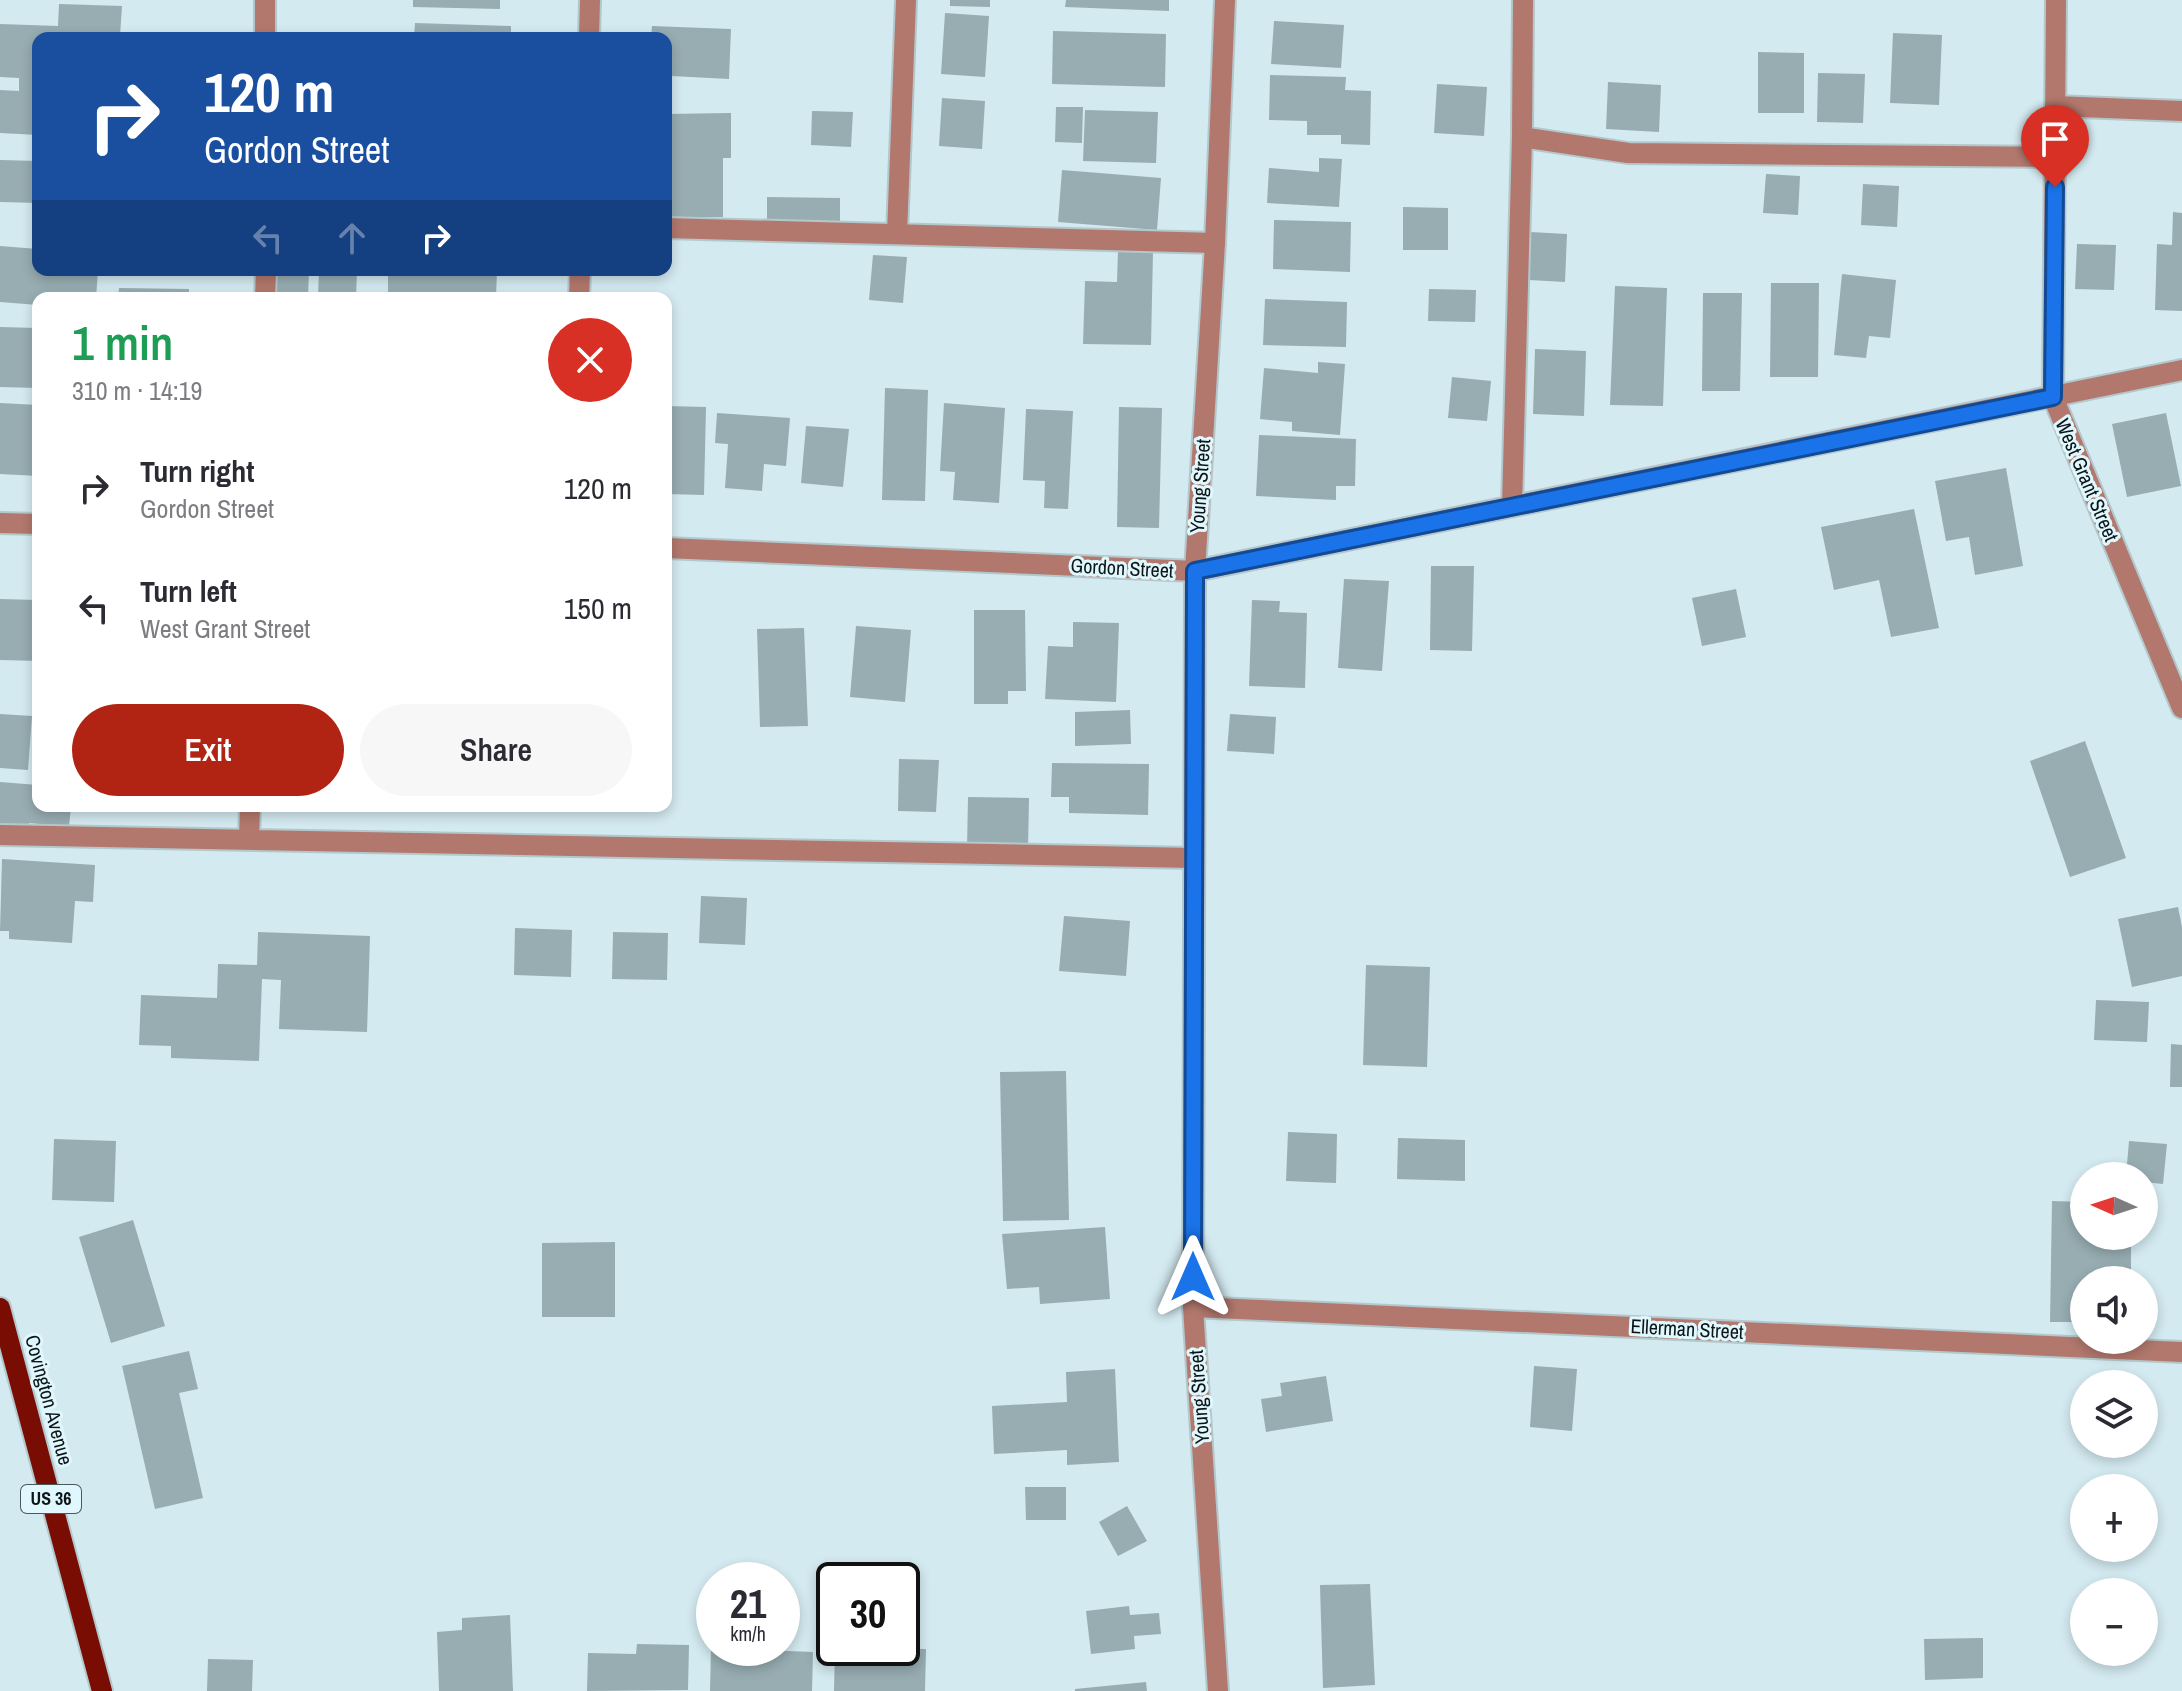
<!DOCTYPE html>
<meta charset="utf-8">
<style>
body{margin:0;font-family:"Archivo Narrow",sans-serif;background:#f7f7f7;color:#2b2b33;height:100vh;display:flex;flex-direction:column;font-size:30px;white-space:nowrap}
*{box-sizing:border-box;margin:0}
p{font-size:26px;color:#7c7c81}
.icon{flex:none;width:44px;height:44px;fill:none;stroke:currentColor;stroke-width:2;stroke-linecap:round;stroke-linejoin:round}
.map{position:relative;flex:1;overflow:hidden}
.drawer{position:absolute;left:32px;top:292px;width:640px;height:520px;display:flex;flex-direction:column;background:#fff;border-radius:16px;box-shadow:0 4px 12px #0003}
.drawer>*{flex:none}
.guide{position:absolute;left:32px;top:32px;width:640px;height:244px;border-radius:16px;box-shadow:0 4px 12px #0003;background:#1a4fa0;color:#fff;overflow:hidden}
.needle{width:52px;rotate:273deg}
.controls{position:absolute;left:2070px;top:1162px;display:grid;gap:16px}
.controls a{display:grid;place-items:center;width:88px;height:88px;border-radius:50%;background:#fff;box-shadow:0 4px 12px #0003;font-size:40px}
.speed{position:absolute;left:696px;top:1562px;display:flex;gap:16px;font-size:40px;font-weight:700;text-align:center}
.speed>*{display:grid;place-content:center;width:104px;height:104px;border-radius:50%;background:#fff;box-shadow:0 4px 12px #0003;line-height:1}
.speed small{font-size:20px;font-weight:400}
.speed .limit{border:4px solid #111;border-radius:12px;background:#fff;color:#111}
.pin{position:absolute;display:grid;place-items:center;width:68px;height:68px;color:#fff;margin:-82px -34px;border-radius:50% 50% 50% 0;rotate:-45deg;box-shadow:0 0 8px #0007}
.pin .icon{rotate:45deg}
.me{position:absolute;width:88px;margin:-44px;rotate:0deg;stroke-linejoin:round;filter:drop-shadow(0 0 6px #0008)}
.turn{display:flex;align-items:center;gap:28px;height:168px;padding:0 40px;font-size:36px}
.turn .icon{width:104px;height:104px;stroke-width:2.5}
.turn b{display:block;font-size:56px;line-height:68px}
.lanes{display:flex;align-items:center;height:76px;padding:0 40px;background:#0003;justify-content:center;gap:40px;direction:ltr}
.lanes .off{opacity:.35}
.round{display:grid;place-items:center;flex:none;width:84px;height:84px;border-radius:42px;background:#f7f7f7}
.overview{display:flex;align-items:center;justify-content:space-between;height:136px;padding:0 40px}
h1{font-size:48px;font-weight:600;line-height:60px;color:#1e9e55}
.button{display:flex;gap:16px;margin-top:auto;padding:16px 40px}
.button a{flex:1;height:92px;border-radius:48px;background:#b12312;color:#fff;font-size:32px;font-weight:600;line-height:92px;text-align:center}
.button a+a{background:#f7f7f7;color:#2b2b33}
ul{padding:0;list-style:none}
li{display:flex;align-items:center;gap:24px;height:120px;padding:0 40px}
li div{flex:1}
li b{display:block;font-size:30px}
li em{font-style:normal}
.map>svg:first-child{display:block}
</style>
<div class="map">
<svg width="2182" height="1691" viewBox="0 0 2182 1691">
<rect width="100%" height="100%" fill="#d3eaf0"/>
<path fill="#97adb2" d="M413,0H500V9L413,7Z
M950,0H990V7L950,6Z
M1066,0H1169V11L1065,7Z
M59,4L122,6L120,36L85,35V38H38V135L0,133V90L19,91V78L0,77V24L58,26Z
M945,13L989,16L985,77L941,74Z
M1274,21L1344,25L1341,68L1271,64Z
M415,23L511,26V38H414Z
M652,26L731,29L729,79L671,76V71H666V38H651Z
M1053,31L1166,34L1165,87L1052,84Z
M1893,33L1942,35L1939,105L1890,103Z
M1758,52L1804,53V113H1758Z
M1818,73L1865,74L1863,123L1817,122Z
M1270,75L1346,77L1345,90L1371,91L1370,145L1341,144V135H1307V121L1269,120Z
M1608,82L1661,85L1659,132L1606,129Z
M1437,84L1487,87L1484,136L1434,133Z
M942,98L985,101L982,149L939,146Z
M1056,107H1083L1082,143L1055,142Z
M1085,110L1158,112L1156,163L1083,161Z
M812,111L853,112L851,147L811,145Z
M731,113V158H723V217H666V114Z
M1319,158L1342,159L1339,207L1267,203L1269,168L1319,172Z
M0,160L38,161V203L0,202Z
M1062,170L1161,178L1157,230L1058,222Z
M1766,174L1800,176L1798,215L1763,213Z
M1863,184L1899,186L1897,227L1861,225Z
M767,197L840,198V223H767Z
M1403,207L1448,208V250H1403Z
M2173,212L2182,213V311L2155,310L2157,244L2172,245Z
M1274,220L1351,222L1350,272L1273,269Z
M1530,232L1567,234L1565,282L1529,280Z
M2077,244L2116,245L2114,290L2075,289Z
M0,246L38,249V270H98L96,298H38V305L0,302Z
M1118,250L1153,251L1151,345L1083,344L1085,281L1117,282Z
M873,255L907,257L903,303L869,300Z
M270,270H309L308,298H270Z
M319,270H357L356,298L318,297Z
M388,270H497L496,298H388Z
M1842,274L1896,280L1890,338L1869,336L1866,358L1834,355Z
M1771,283H1819L1818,377H1770Z
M1615,286L1667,288L1663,406L1610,405Z
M119,288L189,289V298H118Z
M1429,289L1476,290L1475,322L1428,321Z
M1703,293H1742L1740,391H1702Z
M1265,299L1347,302L1346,347L1263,345Z
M0,327L38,328V388L0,387Z
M1535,349L1586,351L1584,416L1533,414Z
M1318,362L1345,364L1340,435L1292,431V422L1260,419L1264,368L1318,373Z
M1452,377L1491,381L1487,421L1448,418Z
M885,388L928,390L925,501L882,500Z
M0,403L38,405V476L0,474Z
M944,403L1005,408L999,503L953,500L955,472L940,471Z
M667,406L706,407L704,495L666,494Z
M1119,407L1162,408L1159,528L1117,527Z
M1026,409L1073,411L1068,509L1044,508L1045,481L1023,480Z
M717,413L790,418L786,466L764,464L762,491L725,488L728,444L715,443Z
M2166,413L2181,486L2127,497L2112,424Z
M806,426L849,429L843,487L801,483Z
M1259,435L1356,439L1355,486H1336V500L1256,496Z
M2006,468L2023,566L1975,575L1969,537L1946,541L1935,481Z
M1914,509L1939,628L1891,637L1879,580L1834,590L1821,527Z
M1431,566H1474L1472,651L1430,650Z
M1344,579L1389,581L1382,671L1338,668Z
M1736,589L1746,637L1702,646L1692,598Z
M0,599L38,600V661L0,660Z
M1252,600L1280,601L1279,612L1307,613L1305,688L1249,686Z
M974,610H1025L1026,691H1008V704H974Z
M1073,622L1119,623L1116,702L1045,699L1048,646L1073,647Z
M856,626L911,630L905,702L850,697Z
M804,628L808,726L760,727L757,629Z
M666,641H668L672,686L666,687Z
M1130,710L1131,744L1075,746V712Z
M0,714L32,716L28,770L0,768Z
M1230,714L1276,717L1274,754L1227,751Z
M2085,741L2126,858L2070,877L2030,761Z
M899,759L939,760L936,812L898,811Z
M1052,763L1149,764L1148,815L1069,813V797H1051Z
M0,782L38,785V806H71L69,827L29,823L27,839L0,837Z
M968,797L1029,798L1028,850L967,849Z
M2,859L95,865L93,902L75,901L72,943L9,939V931H0Z
M701,896L747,898L745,945L699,943Z
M2178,907L2182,927V976L2132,987L2118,919Z
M1064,916L1130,921L1126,976L1059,971Z
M515,928L572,930L571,977L514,975Z
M258,932L370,936L367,1032L279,1029L281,980L262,979L259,1061L171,1058V1046L139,1045L141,995L217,998L218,964L257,965Z
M613,932L668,933L667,980L612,979Z
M1366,965L1430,967L1427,1067L1363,1065Z
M2096,1000L2149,1002L2147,1042L2094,1040Z
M2171,1044L2182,1045V1087H2170Z
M1066,1071L1069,1220L1003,1221L1000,1072Z
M1288,1132L1337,1134L1336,1183L1286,1181Z
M1398,1138L1465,1140V1181L1397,1179Z
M54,1139L116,1141L114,1202L52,1200Z
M2129,1141L2167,1144L2163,1184L2144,1182V1176H2126Z
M2052,1201L2084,1202V1236H2131V1280H2084V1322H2050Z
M133,1220L165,1326L111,1343L79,1237Z
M1105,1227L1110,1299L1040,1304L1039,1287L1007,1289L1002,1234Z
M615,1242V1317H542V1243Z
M189,1351L198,1389L179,1393L203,1498L155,1509L122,1366Z
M1534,1366L1577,1369L1572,1431L1530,1427Z
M1115,1369L1119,1462L1067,1465V1450L994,1454L992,1406L1067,1402L1066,1372Z
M1326,1376L1333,1421L1266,1432L1261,1399L1282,1396L1280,1383Z
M1025,1487H1066V1520H1026Z
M1127,1506L1147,1541L1118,1556L1099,1522Z
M1370,1584L1375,1685L1323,1688L1320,1585Z
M1129,1606L1130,1615L1159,1613L1161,1634L1134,1636L1135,1649L1091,1654L1086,1611Z
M510,1615L513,1691H439L437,1632L462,1630V1618Z
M1983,1638V1678L1925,1680L1924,1639Z
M637,1644L689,1645L688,1690L587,1691L588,1653L636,1654Z
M711,1648L813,1652L812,1691H710Z
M835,1648L926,1649L925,1691H834Z
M208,1659L253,1660L252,1691H207Z
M1146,1682L1147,1691H1075V1689Z"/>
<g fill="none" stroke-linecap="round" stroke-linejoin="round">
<g stroke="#b3c8cd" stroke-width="24">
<path id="lane" d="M265,0V38
M2055,106L2182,111
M1522,137L1628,153L2055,157
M666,228L1215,243
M897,234L906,0
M265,298L266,270
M1512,506L1522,137L1523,0
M0,835L1194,858
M249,840L250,806"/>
</g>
<g stroke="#b3c8cd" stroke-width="24">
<path id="street" d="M2056,0L2053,397L2182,708
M589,38L590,0
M579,298L580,270
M0,523L38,524
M666,548L1195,571L2182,370
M1193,1307L2182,1352
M1218,1691L1193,1307L1195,571L1215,243L1225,0"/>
</g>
<g stroke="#b3c8cd" stroke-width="24">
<path id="primary" d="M0,1308L102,1691"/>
</g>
<use href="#lane" stroke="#b2786d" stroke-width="20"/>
<use href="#street" stroke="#b2786d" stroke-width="20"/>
<use href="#primary" stroke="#790d03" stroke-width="20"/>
</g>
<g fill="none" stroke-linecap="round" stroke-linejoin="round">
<g stroke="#114b97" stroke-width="20">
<path id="route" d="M1193,1277L1195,571L2053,397L2055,187"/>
</g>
<use href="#route" stroke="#1a73e8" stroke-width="14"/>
</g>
<g text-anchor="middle" stroke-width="6" stroke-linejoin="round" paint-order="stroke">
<rect fill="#e0f7fd" stroke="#4c595c" stroke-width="2" x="21" y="1485" width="60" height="28" rx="6"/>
<g font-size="18" font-weight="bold" fill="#0d1517">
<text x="51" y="1505">US 36</text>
</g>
<g font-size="20" fill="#0d1517" stroke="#e0f7fd">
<text transform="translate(2087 480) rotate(67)" y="7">West Grant Street</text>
<text transform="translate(1200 486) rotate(-86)" y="7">Young Street</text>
<text transform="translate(1122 568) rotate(3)" y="7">Gordon Street</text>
<text transform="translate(1687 1329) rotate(3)" y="7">Ellerman Street</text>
<text transform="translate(1199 1397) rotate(-94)" y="7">Young Street</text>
<text transform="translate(49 1400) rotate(75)" y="7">Covington Avenue</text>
</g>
</g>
</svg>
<div class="controls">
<a><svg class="needle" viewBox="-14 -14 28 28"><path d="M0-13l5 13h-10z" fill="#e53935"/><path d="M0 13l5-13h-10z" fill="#7c7c81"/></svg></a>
<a><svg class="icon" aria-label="sound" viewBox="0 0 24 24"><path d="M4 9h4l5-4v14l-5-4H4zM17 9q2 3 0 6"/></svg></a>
<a><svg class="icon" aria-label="layers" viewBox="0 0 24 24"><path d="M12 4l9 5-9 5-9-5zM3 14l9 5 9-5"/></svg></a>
<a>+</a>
<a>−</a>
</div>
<div class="speed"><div>21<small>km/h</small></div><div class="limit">30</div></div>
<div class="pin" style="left:2055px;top:187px;background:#d93025"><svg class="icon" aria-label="arrive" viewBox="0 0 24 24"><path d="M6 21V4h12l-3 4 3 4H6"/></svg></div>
<svg class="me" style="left:1193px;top:1277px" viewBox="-20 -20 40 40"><path d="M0-17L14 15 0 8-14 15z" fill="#1a73e8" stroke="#fff" stroke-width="4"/></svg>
<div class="guide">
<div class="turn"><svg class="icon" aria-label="right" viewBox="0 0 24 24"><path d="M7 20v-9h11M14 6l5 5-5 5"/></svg><div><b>120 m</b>Gordon Street</div></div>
<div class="lanes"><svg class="icon off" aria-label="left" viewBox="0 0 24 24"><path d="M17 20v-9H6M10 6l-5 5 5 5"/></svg><svg class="icon off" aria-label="ahead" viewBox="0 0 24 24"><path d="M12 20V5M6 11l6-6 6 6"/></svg><svg class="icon" aria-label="right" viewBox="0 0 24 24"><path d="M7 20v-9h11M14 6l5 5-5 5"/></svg></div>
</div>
<section class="drawer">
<div class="overview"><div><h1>1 min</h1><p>310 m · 14:19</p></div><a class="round" style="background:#d93025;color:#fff"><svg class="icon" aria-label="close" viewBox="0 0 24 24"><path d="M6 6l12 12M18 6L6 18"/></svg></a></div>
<ul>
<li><svg class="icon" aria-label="right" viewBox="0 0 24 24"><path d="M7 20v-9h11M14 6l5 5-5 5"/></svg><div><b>Turn right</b><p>Gordon Street</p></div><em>120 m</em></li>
<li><svg class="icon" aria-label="left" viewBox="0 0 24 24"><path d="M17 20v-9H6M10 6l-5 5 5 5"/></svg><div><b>Turn left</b><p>West Grant Street</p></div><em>150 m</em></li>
</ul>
<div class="button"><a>Exit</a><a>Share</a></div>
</section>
</div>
